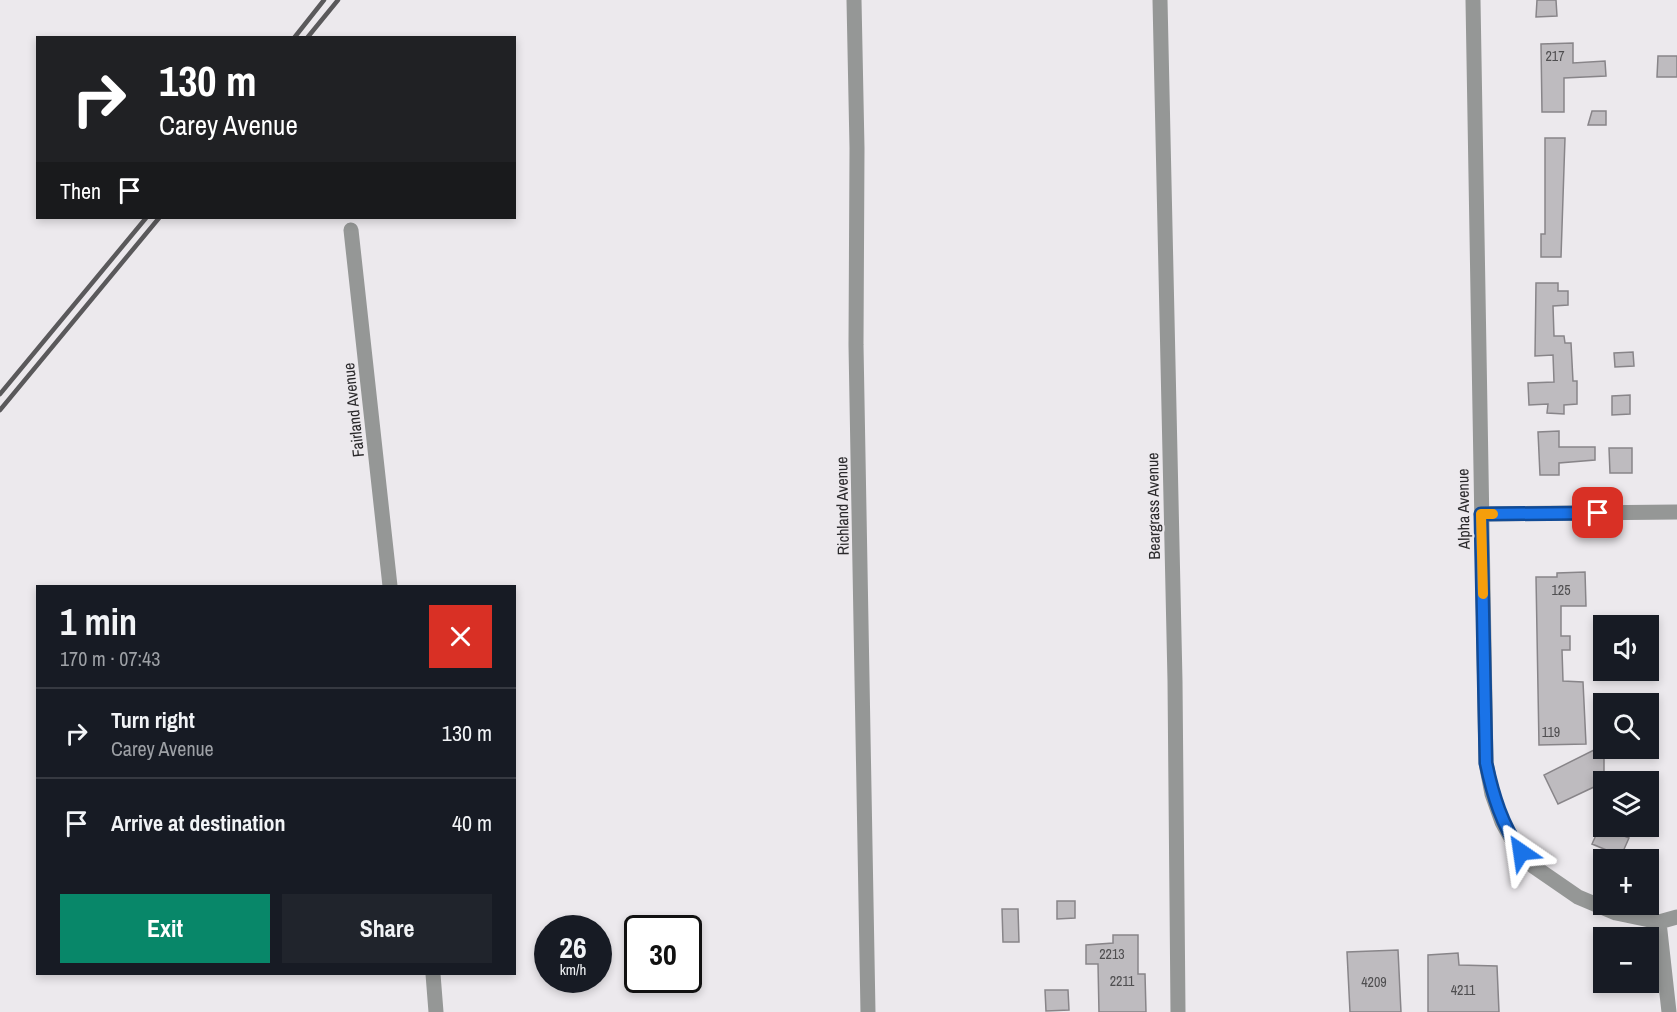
<!DOCTYPE html>
<meta charset="utf-8">
<style>
body{margin:0;font-family:"Archivo Narrow",sans-serif;background:#20242c;color:#f1f3f6;height:100vh;display:flex;flex-direction:column;font-size:22px;white-space:nowrap}
*{box-sizing:border-box;margin:0}
p{font-size:20px;color:#9ea1a6}
.icon{flex:none;width:33px;height:33px;fill:none;stroke:currentColor;stroke-width:2;stroke-linecap:round;stroke-linejoin:round}
.map{position:relative;flex:1;overflow:hidden}
.side{position:absolute;left:36px;top:585px;width:480px;height:390px;display:flex;flex-direction:column;background:#171b24;border-radius:0px;box-shadow:0 3px 9px #0003}
.side>*{flex:none}
.hud{position:absolute;left:36px;top:36px;width:480px;height:183px;border-radius:0px;box-shadow:0 3px 9px #0003;background:#202124;color:#fff;overflow:hidden}
.buttons{position:absolute;left:1593px;top:615px;display:grid;gap:12px}
.buttons a{display:grid;place-items:center;width:66px;height:66px;border-radius:0px;background:#171b24;box-shadow:0 3px 9px #0003;font-size:30px}
.speed{position:absolute;left:534px;top:915px;display:flex;gap:12px;font-size:30px;font-weight:700;text-align:center}
.speed>*{display:grid;place-content:center;width:78px;height:78px;border-radius:50%;background:#171b24;box-shadow:0 3px 9px #0003;line-height:1}
.speed small{font-size:15px;font-weight:400}
.speed .limit{border:3px solid #111;border-radius:9px;background:#fff;color:#111}
.pin{position:absolute;display:grid;place-items:center;width:51px;height:51px;color:#fff;margin:-26px;border-radius:12px;box-shadow:0 3px 9px #0006}
.me{position:absolute;width:66px;margin:-33px;rotate:328deg;stroke-linejoin:round;filter:drop-shadow(0 0 4px #0008)}
.turn{display:flex;align-items:center;gap:21px;height:126px;padding:0 24px;font-size:27px}
.turn .icon{width:78px;height:78px;stroke-width:2.5}
.turn b{display:block;font-size:42px;line-height:51px}
.then{display:flex;align-items:center;height:57px;padding:0 24px;background:#0003;gap:12px;font-size:22px}
.round{display:grid;place-items:center;flex:none;width:63px;height:63px;border-radius:0px;background:#20242c}
.overview{display:flex;align-items:center;justify-content:space-between;height:102px;padding:0 24px}
h1{font-size:36px;font-weight:700;line-height:45px}
.action{display:flex;gap:12px;margin-top:auto;padding:12px 24px}
.action a{flex:1;height:69px;border-radius:0px;background:#088769;color:#fff;font-size:24px;font-weight:700;line-height:69px;text-align:center}
.action a+a{background:#20242c;color:#f1f3f6}
ul{padding:0;list-style:none}
li{display:flex;align-items:center;gap:18px;height:90px;padding:0 24px;border-top:2px solid #363941}
li div{flex:1}
li b{display:block;font-size:22px}
li em{font-style:normal}
.map>svg:first-child{display:block}
</style>
<div class="map">
<svg width="1677" height="1012" viewBox="0 0 1677 1012">
<rect width="100%" height="100%" fill="#ece9ed"/>
<path fill="#bebbbf" stroke="#888589" stroke-width="1.5" d="M1537,0H1556L1557,16L1536,17Z
M1573,43V63L1605,61L1606,76L1564,78V112H1542L1541,44Z
M1658,56H1677V77H1657Z
M1592,111H1606V125H1588Z
M1545,138H1565L1561,257H1541V234H1545Z
M1536,283H1558V291H1568V305L1553,306L1554,336H1564L1565,343H1571L1573,381H1577V404L1564,405V414L1547,413L1548,404L1529,405L1528,383L1554,382L1553,355L1535,356Z
M1633,352L1634,366L1615,367L1614,353Z
M1630,395V414L1612,415V396Z
M1559,431V447H1595V460L1559,463V475H1540L1538,432Z
M1609,448H1632V473H1610Z
M1585,572L1586,606H1561V636H1570V650H1562L1563,681L1583,682L1586,744L1539,745L1536,577H1557V573Z
M1604,745V796L1594,787L1558,804L1544,775Z
M1600,826L1629,838L1621,856L1592,844Z
M1057,901H1075V918L1057,919Z
M1002,909H1018L1019,942H1003Z
M1113,935H1138V974H1145L1146,1012H1099L1098,964H1086V945L1113,943Z
M1398,950L1401,1012H1350L1347,952Z
M1458,953L1459,965L1497,966L1499,1012H1428V955Z
M1045,990H1068L1069,1010L1046,1011Z"/>
<g fill="none" stroke-linecap="round" stroke-linejoin="round">
<path stroke="#959796" stroke-width="15" d="M854,0L857,148L856,345L868,1012
M1160,0L1175,681L1178,1012
M1473,0L1486,763L1492,794L1502,822L1511,838L1533,866L1578,897L1616,913L1659,922L1677,917
M351,230L390,586
M1481,514L1677,512
M1659,922L1669,1012
M433,974L436,1012"/>
<path stroke="#5a595b" stroke-width="4.5" d="M294,38L324,0
M307,38L338,0
M0,394L146,218
M0,410L159,218"/>
</g>
<g fill="none" stroke-linecap="round" stroke-linejoin="round">
<g stroke="#114b97" stroke-width="15">
<path id="route" d="M1521,852C1502,825 1493,796 1486,763L1481,514L1598,513"/>
</g>
<use href="#route" stroke="#1a73e8" stroke-width="10"/>
<path stroke="#f59e0b" stroke-width="10" d="M1483,594L1481,514H1493"/>
</g>
<g text-anchor="middle" stroke-width="4.5" stroke-linejoin="round" paint-order="stroke">
<g font-size="14" fill="#4f4e50">
<text x="1555" y="61">217</text>
<text x="1561" y="595">125</text>
<text x="1551" y="737">119</text>
<text x="1112" y="959">2213</text>
<text x="1122" y="986">2211</text>
<text x="1374" y="987">4209</text>
<text x="1463" y="995">4211</text>
</g>
<g font-size="16" fill="#2a292b" stroke="#ece9ed">
<text transform="translate(353 410) rotate(-96)" y="6">Fairland Avenue</text>
<text transform="translate(842 506) rotate(-91)" y="6">Richland Avenue</text>
<text transform="translate(1153 506) rotate(-91)" y="6">Beargrass Avenue</text>
<text transform="translate(1463 509) rotate(-91)" y="6">Alpha Avenue</text>
</g>
</g>
</svg>
<div class="buttons">
<a><svg class="icon" aria-label="sound" viewBox="0 0 24 24"><path d="M4 9h4l5-4v14l-5-4H4zM17 9q2 3 0 6"/></svg></a>
<a><svg class="icon" aria-label="search" viewBox="0 0 24 24"><circle cx="10" cy="10" r="6"/><path d="M15 15l6 6"/></svg></a>
<a><svg class="icon" aria-label="layers" viewBox="0 0 24 24"><path d="M12 4l9 5-9 5-9-5zM3 14l9 5 9-5"/></svg></a>
<a>+</a>
<a>−</a>
</div>
<div class="speed"><div>26<small>km/h</small></div><div class="limit">30</div></div>
<div class="pin" style="left:1598px;top:513px;background:#d93025"><svg class="icon" aria-label="arrive" viewBox="0 0 24 24"><path d="M6 21V4h12l-3 4 3 4H6"/></svg></div>
<svg class="me" style="left:1521px;top:852px" viewBox="-20 -20 40 40"><path d="M0-17L14 15 0 8-14 15z" fill="#1a73e8" stroke="#fff" stroke-width="4"/></svg>
<div class="hud">
<div class="turn"><svg class="icon" aria-label="right" viewBox="0 0 24 24"><path d="M7 20v-9h11M14 6l5 5-5 5"/></svg><div><b>130 m</b>Carey Avenue</div></div>
<div class="then">Then<svg class="icon" aria-label="arrive" viewBox="0 0 24 24"><path d="M6 21V4h12l-3 4 3 4H6"/></svg></div>
</div>
<section class="side">
<div class="overview"><div><h1>1 min</h1><p>170 m · 07:43</p></div><a class="round" style="background:#d93025;color:#fff"><svg class="icon" aria-label="close" viewBox="0 0 24 24"><path d="M6 6l12 12M18 6L6 18"/></svg></a></div>
<ul>
<li><svg class="icon" aria-label="right" viewBox="0 0 24 24"><path d="M7 20v-9h11M14 6l5 5-5 5"/></svg><div><b>Turn right</b><p>Carey Avenue</p></div><em>130 m</em></li>
<li><svg class="icon" aria-label="arrive" viewBox="0 0 24 24"><path d="M6 21V4h12l-3 4 3 4H6"/></svg><div><b>Arrive at destination</b></div><em>40 m</em></li>
</ul>
<div class="action"><a>Exit</a><a>Share</a></div>
</section>
</div>
